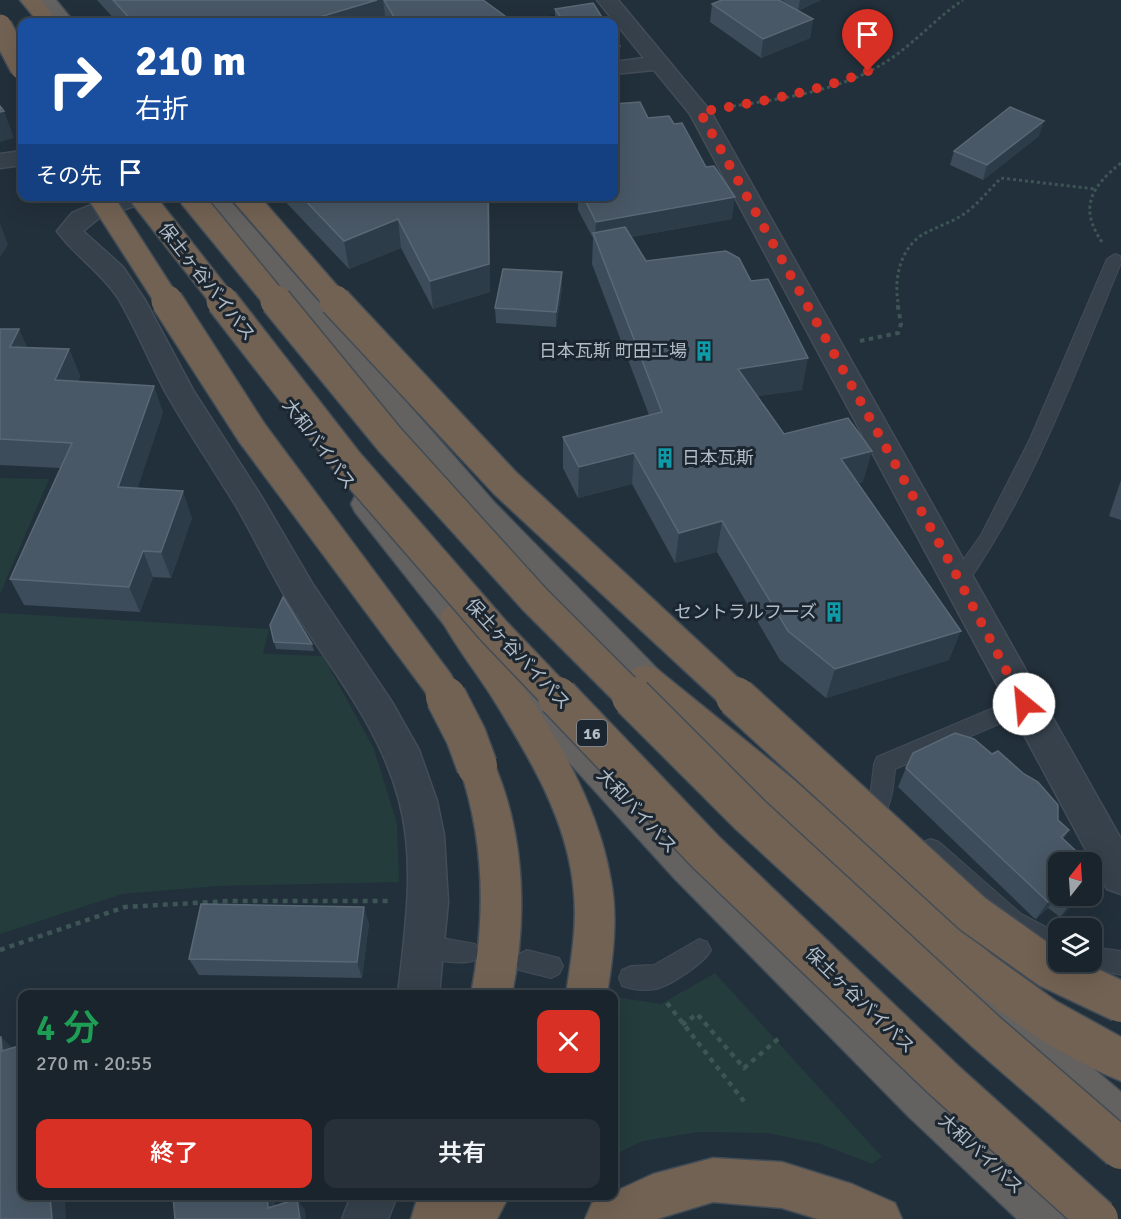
<!DOCTYPE html>
<html lang="ja">
<meta charset="utf-8">
<style>
body{margin:0;font-family:Signika,"Noto Sans JP",sans-serif;background:#273038;color:#f1f3f6;height:100vh;display:flex;flex-direction:column;font-size:22px;white-space:nowrap}
*{box-sizing:border-box;margin:0}
p{font-size:20px;color:#9fa4a9}
.icon{flex:none;width:33px;height:33px;fill:none;stroke:currentColor;stroke-width:2;stroke-linecap:round;stroke-linejoin:round}
.map{position:relative;flex:1;overflow:hidden}
.drawer{position:absolute;left:18px;top:990px;width:600px;height:210px;display:flex;flex-direction:column;background:#1a242c;border-radius:12px;box-shadow:0 6px 24px #0002,0 0 0 2px #384148}
.drawer>*{flex:none}
.hud{position:absolute;left:18px;top:18px;width:600px;height:183px;border-radius:12px;box-shadow:0 6px 24px #0002,0 0 0 2px #384148;background:#1a4fa0;color:#fff;overflow:hidden}
.needle{width:39px;rotate:17deg}
.fabs{position:absolute;left:1048px;top:852px;display:grid;gap:12px}
.fabs a{display:grid;place-items:center;width:54px;height:54px;border-radius:12px;background:#1a242c;box-shadow:0 6px 24px #0002,0 0 0 2px #384148;font-size:30px}
.pin{position:absolute;display:grid;place-items:center;width:51px;height:51px;color:#fff;margin:-62px -26px;border-radius:50% 50% 50% 0;rotate:-45deg;box-shadow:0 0 6px #0007}
.pin .icon{rotate:45deg}
.me{position:absolute;width:66px;margin:-33px;rotate:332deg;stroke-linejoin:round;filter:drop-shadow(0 0 4px #0008)}
.turn{display:flex;align-items:center;gap:21px;height:126px;padding:0 18px;font-size:27px}
.turn .icon{width:78px;height:78px;stroke-width:2.5}
.turn b{display:block;font-size:42px;line-height:51px}
.then{display:flex;align-items:center;height:57px;padding:0 18px;background:#0003;gap:12px;font-size:22px}
.round{display:grid;place-items:center;flex:none;width:63px;height:63px;border-radius:12px;background:#273038}
.summary{display:flex;align-items:center;justify-content:space-between;height:102px;padding:0 18px}
h1{font-size:36px;font-weight:600;line-height:45px;color:#1e9e55}
.primary-button{display:flex;gap:12px;margin-top:auto;padding:12px 18px}
.primary-button a{flex:1;height:69px;border-radius:12px;background:#d93025;color:#fff;font-size:24px;font-weight:600;line-height:69px;text-align:center}
.primary-button a+a{background:#273038;color:#f1f3f6}
.map>svg:first-child{display:block}
</style>
<div class="map">
<svg width="1121" height="1219" viewBox="0 0 1121 1219">
<rect width="100%" height="100%" fill="#22303b"/>
<path fill="#243c3c" d="M0,478L49,479L0,594Z
M0,613L269,629L263,654L323,656L374,749L397,824L399,882L216,886L122,894L0,934Z
M715,973L882,1157L872,1164L821,1144L768,1133L699,1132L643,1141L614,1155V997L661,1004Z"/>
<g fill="none" stroke-linecap="round" stroke-linejoin="round">
<path fill="#162839" fill-rule="evenodd" d="M568,12L571,14L570,15L529,22H517Z"/>
<g stroke="#424d57" stroke-width="2">
<path id="service" d="M1115,254L1120,256L1121,263C1075,373 1034,487 966,585L959,587L952,585L949,580L981,535L1030,439L1107,259Z
M1024,695L1031,698L1034,704L1031,710L895,769C892,797 892,818 862,829L854,826L851,819L854,812L870,798L874,764L877,757Z
M931,839L939,842L1021,914L1059,934V958L1005,930L923,856L920,849L923,842Z
M425,935L475,944L479,952L475,960C460,966 432,960 417,954L413,946L417,938Z
M699,939L707,942L711,950C706,962 670,986 656,989C645,991 633,990 622,986L619,978L622,970L631,966L654,965Z
M1092,947L1121,951V975L1084,966L1082,962H1092Z
M527,950L559,958L563,966L559,974L551,978L519,970L515,962L519,954Z"/>
</g>
<g stroke="#424d57" stroke-width="3">
<path id="minor" d="M597,0H618L711,112L1121,839V894L1107,889L690,114L654,70L614,74V62L644,58Z
M22,151V165L0,168V154Z
M113,196H152L149,201L99,218L83,231L123,267L145,300L193,390L261,496L312,583L392,702L419,750L437,801L444,835L448,902L439,994H398C405,930 416,863 399,800C379,725 330,668 289,603C271,573 256,541 239,511C215,471 188,432 165,391C149,361 136,328 118,298C101,272 75,256 57,231L72,213Z
M351,1196H397L388,1219H342Z"/>
</g>
<g stroke="#414c56" stroke-width="3">
<path id="trunk" d="M35,0H56L74,22H53Z
M200,196H226L495,503L678,690L683,700L678,710L666,715L654,710L473,519Z
M366,493L377,496L469,608L702,854L939,1087L1067,1203L1074,1219H1017L909,1117L674,878L445,626L355,512L351,504L355,496Z
M750,769L763,774L1012,999L1121,1092V1142L1106,1135L982,1029L737,796L732,785L737,774Z"/>
</g>
<g stroke="#414c56" stroke-width="3">
<path id="motorway" d="M20,0H41L58,22H38Z
M457,604L469,608C526,691 594,779 611,881C618,918 613,958 607,994H566C571,961 577,927 574,894C569,821 528,755 490,694C473,668 454,644 440,617L445,608Z
M645,665L657,669L793,779L991,954L1056,1001L1121,1037V1081C1003,1033 914,937 823,853C761,796 697,743 633,689L628,679L633,669Z
M477,750L490,755C525,828 528,916 512,994H471C486,917 485,841 459,766L464,755Z
M713,1158L782,1162L852,1184L895,1203L902,1219H818L782,1208L713,1202L657,1219H585L592,1203L607,1196H614V1192L653,1174Z
M418,1196H509L497,1219H411Z"/>
</g>
<path stroke="#3d5554" stroke-width="3" stroke-dasharray="3 3" stroke-linecap="butt" d="M727,107C785,98 847,91 896,55C919,38 939,16 963,0
M1102,242C1078,207 1092,186 1121,163
M898,302C894,279 900,249 922,235C935,227 951,223 964,214C977,205 989,190 1001,178L1095,189"/>
<path stroke="#3d5554" stroke-width="4" stroke-dasharray="4.5 4.5" stroke-linecap="butt" d="M860,341L898,333L901,324L897,301"/>
<path stroke="#3d5554" stroke-width="4.5" stroke-dasharray="5 5" stroke-linecap="butt" d="M0,950L125,907L229,901H391
M667,1003L746,1104
M682,1025L697,1014L744,1068L778,1039"/>
<use href="#service" fill="#36414c" fill-rule="evenodd"/>
<use href="#minor" fill="#36414c" fill-rule="evenodd"/>
<use href="#trunk" fill="#636260" fill-rule="evenodd"/>
<use href="#motorway" fill="#726253" fill-rule="evenodd"/>
<g stroke="#414c56" stroke-width="26" stroke-linecap="butt">
<path id="motorway-bridge-far2" d="M0,26L22,68
M100,196L168,302
M141,196L224,302
M190,196L277,302
M244,196L336,302"/>
</g>
<g stroke="#414c56" stroke-width="34" stroke-linecap="butt">
<path id="motorway-bridge-far1" d="M167,301L252,433L438,683L446,699
M222,301L348,463L494,631L559,699
M276,301L390,440L535,600L634,699
M335,301L505,483L738,699"/>
</g>
<g stroke="#414c56" stroke-width="43" stroke-linecap="butt">
<path id="motorway-bridge" d="M446,697L466,736L477,766
M558,697L706,852L944,1080L1098,1219
M632,697L750,815L986,1032L1121,1149
M736,697L973,914L1049,968L1121,1002"/>
</g>
<use href="#motorway-bridge-far2" stroke="#726253" stroke-width="23"/>
<use href="#motorway-bridge-far1" stroke="#726253" stroke-width="31"/>
<use href="#motorway-bridge" stroke="#726253" stroke-width="40"/>
</g>
<path fill="#3d4c5a" d="M97,0H483L512,21V22H117Z
M782,0H821L798,11L813,19L810,38L761,58L710,22L712,4L798,11Z
M555,9L605,22H557L555,20Z
M648,118L674,124L732,219L631,237L646,261L802,390L757,396L784,434L863,482L858,483L949,660L826,698L780,660L717,552L675,563L632,484L578,498L563,468V437L649,415L592,264L593,238L578,210V196H614Z
M1039,136L983,180L950,165L954,151Z
M280,196H490V292L433,309L401,248L349,269Z
M562,272V288L556,327L496,323L495,308Z
M0,329H19L27,348L69,349L80,376L78,381L163,412L137,489L192,518L171,578L153,577L140,612L24,605L10,579L61,468L0,465Z
M1121,480V520L1109,516Z
M274,642L312,644L314,651L276,649Z
M992,754L1069,830L1063,839L1059,862V896H1081L1060,917L1048,908L1036,919L1034,918L898,787L906,768Z
M369,923L362,978L199,975L189,959Z"/>
<path fill="#2d3c49" d="M377,0H383L386,22H303Z
M800,0H821L798,11Z
M813,19L810,38L761,58L763,39Z
M620,46L619,57L614,58V47Z
M4,111L14,138L0,142V112Z
M1044,121L1039,136L983,180L987,165Z
M488,196H490V292L433,309L430,281Z
M735,197L732,219L597,243L595,239L596,222Z
M398,219L401,248L349,269L344,241Z
M0,223L8,245L0,257Z
M562,272V288L556,327V312Z
M19,329L31,356L10,347Z
M69,349L80,376L66,407L55,380Z
M808,358L802,390L733,400L738,369Z
M154,386L163,412L129,514L118,487Z
M872,451L863,482L833,490L841,459Z
M634,453L632,484L578,498L579,467Z
M183,491L192,518L171,578L161,552Z
M722,521L717,552L675,563L679,533Z
M143,551L153,577L140,612L129,587Z
M961,631L949,660L826,698L835,669Z
M1059,893L1048,908L1036,919L1048,902Z
M1077,896H1081L1060,917L1073,900Z
M364,907L369,923L362,978L357,962Z
M1,1037L16,1051H2Z
M50,1196H65L66,1219H52Z
M267,1196H274L277,1219L268,1208Z
M297,1199L305,1210L306,1219H300Z"/>
<path fill="#495866" stroke="#5a6875" stroke-width="1.5" d="M113,0H377L303,22H133Z
M384,0H483L512,21L502,22H397Z
M722,0H779L813,19L763,39L712,4Z
M593,3L605,22H564L555,9Z
M614,36L620,46L614,47Z
M640,102L648,118L669,116L674,124L682,123L706,167L714,166L735,197L596,222L583,196H614V104Z
M0,106L4,111L0,112Z
M1010,107L1044,121L987,165L954,151Z
M301,196H488L489,264L430,281L398,219L344,241Z
M625,227L646,261L726,251L739,258L751,281L768,279L808,358L738,369L784,434L848,418L872,451L841,459L961,631L835,669L788,631L722,521L679,533L634,453L579,467L563,437L662,412L593,233Z
M503,269L562,272L556,312L495,308Z
M0,329H19L10,347L69,349L55,380L154,386L118,487L183,491L161,552L143,551L129,587L10,579L72,443L0,439Z
M283,597L312,644L274,642L270,625Z
M955,733L974,739L992,754L998,751L1024,774L1038,782L1058,805V820L1069,830L1061,837L1088,862H1059V893L1048,902L906,768L913,753Z
M1092,866L1100,873L1092,881Z
M1068,896H1077L1073,900Z
M201,904L364,907L357,962L189,959Z
M0,1037H1L2,1051L22,1045V1196H50L52,1219H0Z
M173,1196H267L268,1208L297,1199L300,1219H175Z"/>
<g fill="none" stroke-linecap="round" stroke-linejoin="round">
<path stroke="#d93025" stroke-width="10" stroke-dasharray="0 18" d="M868,71C814,93 758,102 700,112L949,561L1024,704"/>
</g>
<defs>
<g id="building-bare" transform="scale(1.62)"><path d="M-4-6H4V6H1V3H-1V6H-4ZM-2.5-4.3h1.7v1.8h-1.7ZM.8-4.3h1.7v1.8H.8ZM-2.5-1h1.7V.8h-1.7ZM.8-1h1.7V.8H.8Z" fill="#0f9aa8" stroke="#1b2630" stroke-width="2.5" paint-order="stroke"/></g>
</defs>
<g fill-rule="evenodd">
<use href="#building-bare" x="704" y="351"/>
<use href="#building-bare" x="665" y="458"/>
<use href="#building-bare" x="834" y="612"/>
</g>
<g text-anchor="middle" stroke-width="6" stroke-linejoin="round" paint-order="stroke">
<rect fill="#1b2630" stroke="#848f9a" stroke-width="1.5" x="577" y="720" width="30" height="26" rx="4.5"/>
<g font-size="16" font-weight="bold" fill="#b1bcc7">
<text x="592" y="739">16</text>
</g>
<g font-size="18" fill="#b1bcc7" stroke="#1b2630">
<text transform="translate(207 282) rotate(52)" y="6">保土ヶ谷バイパス</text>
<text transform="translate(319 444) rotate(53)" y="6">大和バイパス</text>
<text transform="translate(518 654) rotate(47)" y="6">保土ヶ谷バイパス</text>
<text transform="translate(637 811) rotate(47)" y="6">大和バイパス</text>
<text transform="translate(860 1000) rotate(44)" y="6">保土ヶ谷バイパス</text>
<text transform="translate(981 1154) rotate(43)" y="6">大和バイパス</text>
</g>
<g font-size="18" fill="#b1bcc7" stroke="#1b2630" text-anchor="end">
<text x="687" y="357">日本瓦斯 町田工場</text>
<text x="682" y="464" text-anchor="start">日本瓦斯</text>
<text x="817" y="618">セントラルフーズ</text>
</g>
</g>
</svg>
<div class="fabs">
<a><svg class="needle" viewBox="-14 -14 28 28"><path d="M0-13l5 13h-10z" fill="#e53935"/><path d="M0 13l5-13h-10z" fill="#9fa4a9"/></svg></a>
<a><svg class="icon" aria-label="layers" viewBox="0 0 24 24"><path d="M12 4l9 5-9 5-9-5zM3 14l9 5 9-5"/></svg></a>
</div>
<div class="pin" style="left:868px;top:71px;background:#d93025"><svg class="icon" aria-label="arrive" viewBox="0 0 24 24"><path d="M6 21V4h12l-3 4 3 4H6"/></svg></div>
<svg class="me" style="left:1024px;top:704px" viewBox="-20 -20 40 40"><circle r="19" fill="#fff"/><path d="M0-13L10 11 0 6-10 11z" fill="#d93025"/></svg>
<div class="hud">
<div class="turn"><svg class="icon" aria-label="right" viewBox="0 0 24 24"><path d="M7 20v-9h11M14 6l5 5-5 5"/></svg><div><b>210 m</b>右折</div></div>
<div class="then">その先<svg class="icon" aria-label="arrive" viewBox="0 0 24 24"><path d="M6 21V4h12l-3 4 3 4H6"/></svg></div>
</div>
<section class="drawer">
<div class="summary"><div><h1>4 分</h1><p>270 m · 20:55</p></div><a class="round" style="background:#d93025;color:#fff"><svg class="icon" aria-label="close" viewBox="0 0 24 24"><path d="M6 6l12 12M18 6L6 18"/></svg></a></div>
<div class="primary-button"><a>終了</a><a>共有</a></div>
</section>
</div>
